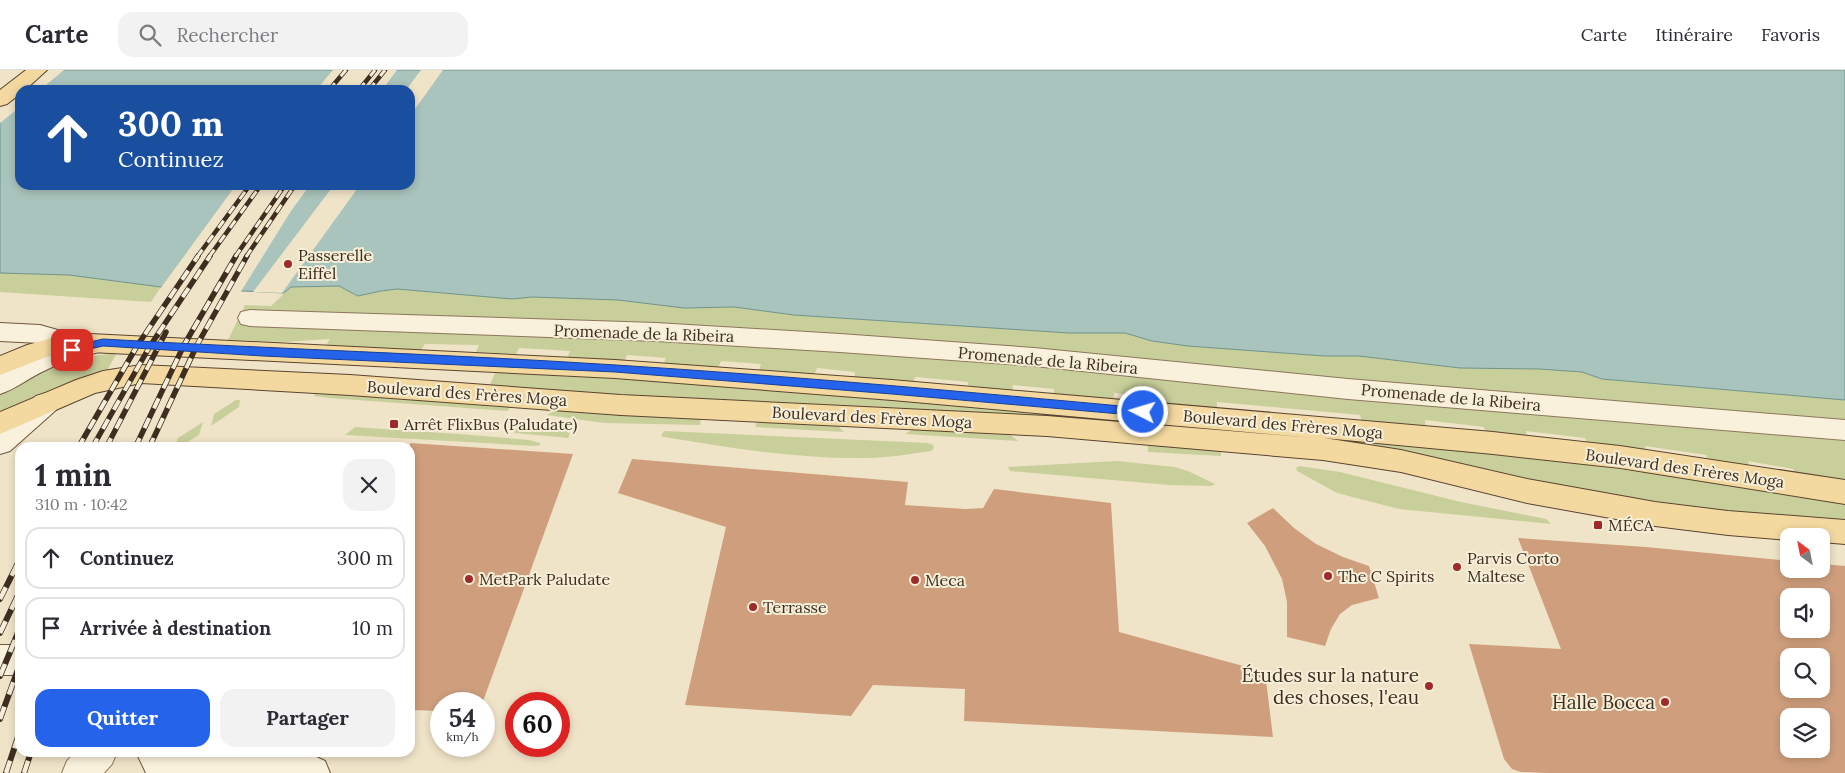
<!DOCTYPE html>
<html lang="fr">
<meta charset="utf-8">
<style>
body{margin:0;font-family:Lora,serif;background:#f2f2f3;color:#2b2b33;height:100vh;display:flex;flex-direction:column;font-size:19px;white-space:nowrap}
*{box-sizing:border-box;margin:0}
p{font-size:16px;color:#7c7c81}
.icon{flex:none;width:28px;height:28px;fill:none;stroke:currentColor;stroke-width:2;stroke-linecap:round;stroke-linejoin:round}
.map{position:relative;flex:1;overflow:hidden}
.panel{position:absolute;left:15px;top:372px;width:400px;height:315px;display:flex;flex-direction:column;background:#fff;border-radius:15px;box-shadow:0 2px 8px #0003}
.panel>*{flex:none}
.hud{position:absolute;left:15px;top:15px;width:400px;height:105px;border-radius:15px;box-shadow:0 2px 8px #0003;background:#1a4fa0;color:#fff;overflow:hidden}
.needle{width:32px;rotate:328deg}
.controls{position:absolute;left:1780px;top:458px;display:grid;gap:10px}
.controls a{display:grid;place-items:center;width:50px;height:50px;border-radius:10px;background:#fff;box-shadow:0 2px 8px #0003;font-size:25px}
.speed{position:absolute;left:430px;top:622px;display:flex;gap:10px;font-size:25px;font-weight:700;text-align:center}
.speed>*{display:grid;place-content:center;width:65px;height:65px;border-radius:50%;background:#fff;box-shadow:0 2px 8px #0003;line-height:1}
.speed small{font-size:12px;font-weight:400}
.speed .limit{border:8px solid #d22;background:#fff;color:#111}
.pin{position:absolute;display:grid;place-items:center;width:42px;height:42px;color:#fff;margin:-21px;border-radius:10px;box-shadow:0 2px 8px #0006}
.me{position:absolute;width:55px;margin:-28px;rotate:275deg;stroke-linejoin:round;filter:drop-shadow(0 0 4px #0008)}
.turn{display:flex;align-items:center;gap:18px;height:105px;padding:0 20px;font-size:22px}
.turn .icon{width:65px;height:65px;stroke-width:2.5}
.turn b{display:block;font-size:35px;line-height:42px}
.round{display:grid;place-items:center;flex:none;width:52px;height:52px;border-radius:15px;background:#f2f2f3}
.summary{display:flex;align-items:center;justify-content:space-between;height:85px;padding:0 20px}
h1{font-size:30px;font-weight:800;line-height:38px}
.primary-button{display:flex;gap:10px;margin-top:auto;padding:10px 20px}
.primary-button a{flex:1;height:58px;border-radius:15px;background:#2563eb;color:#fff;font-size:20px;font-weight:800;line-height:58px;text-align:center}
.primary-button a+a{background:#f2f2f3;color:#2b2b33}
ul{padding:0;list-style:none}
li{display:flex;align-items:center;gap:15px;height:62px;margin:0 10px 8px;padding:0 10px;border:2px solid #e1e1e2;border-radius:15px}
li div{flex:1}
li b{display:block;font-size:19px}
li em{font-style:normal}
header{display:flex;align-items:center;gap:30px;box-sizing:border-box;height:70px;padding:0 25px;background:#fff;border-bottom:1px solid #e1e1e2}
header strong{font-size:24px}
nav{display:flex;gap:28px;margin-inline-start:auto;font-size:18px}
.search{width:350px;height:45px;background:#f2f2f3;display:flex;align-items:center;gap:12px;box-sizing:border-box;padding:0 18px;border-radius:15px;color:#7c7c81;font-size:19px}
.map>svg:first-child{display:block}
</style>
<header>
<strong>Carte</strong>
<div class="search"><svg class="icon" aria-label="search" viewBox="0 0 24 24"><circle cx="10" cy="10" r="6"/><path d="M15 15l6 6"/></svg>Rechercher</div>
<nav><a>Carte</a><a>Itinéraire</a><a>Favoris</a></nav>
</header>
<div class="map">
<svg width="1845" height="703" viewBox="0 0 1845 703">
<rect width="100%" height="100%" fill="#f0e4c8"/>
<path fill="#c9cf9b" d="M0,203L69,205L161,217L151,232L0,222Z
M339,216L358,226L381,221L397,219L512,229L532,227L618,230L684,238L734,237L794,245L1069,263H1125L1152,271L1188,276L1324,286H1359L1460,298L1539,299L1582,302L1602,309L1845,330V415L1796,407L1793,399L1748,391L1751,400L1709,394L1706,385L1645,376L1647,384L1588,376L1585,368L1526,361L1528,369L1486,364L1484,357L1425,350L1426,358L1362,352L1360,345L1217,332V341L1157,335V327L1114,323V332L1054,327V319L1013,315L1012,323L968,319V312L915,307L913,314L854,309L855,302L817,298L814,306L759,301L761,294L721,291L718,298L663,295L666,288L627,285L624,292L567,288L570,281L519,278L516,284L476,282L479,275L425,274L421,280L325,277L330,269L285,272L228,270L245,235L271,236L291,217Z
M117,283L106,302L56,317L0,344V325C38,297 71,288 117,283Z
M510,300L597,305L1217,357L1218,362L675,331L489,317L495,303Z
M317,321L513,334L507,341L329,328L314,326Z
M236,330H240L239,337L211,356L214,344Z
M558,339L701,349L700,355L604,353L547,345Z
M203,352L199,365L179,377H175L178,368Z
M757,352L836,354L844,362L755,357Z
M355,357L459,364L529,370L540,373V375L535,376L345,365Z
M521,357C535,358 559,354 570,364L568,368L515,363L513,361Z
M917,357L1008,363L1018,371L905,364Z
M664,361L928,373L933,375L934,378L931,381C910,384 888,388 866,388C798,389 730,378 664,367L661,366Z
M1280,362C1469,379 1657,402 1845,432V453L1712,442L1281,367Z
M1148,372L1221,379V386L1148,382Z
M1117,391L1175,397L1188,401L1215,414L1212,416L1169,415L1010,401L1008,397Z
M1299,396L1340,402L1461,432L1546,449L1551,454L1399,439L1337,423L1297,401L1296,398Z"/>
<path fill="#a9c4bc" stroke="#6f938a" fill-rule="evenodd" d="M0,0H1845V330L1602,309L1582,302L1539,299L1460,298L1359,286H1324L1188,276L1152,271L1125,263H1069L794,245L734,237L684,238L618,230L532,227L512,229L397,219L381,221L358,226L339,216L291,217L284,223L161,217L69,205L0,203ZM20,20H410V115H20Z"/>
<path fill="#f0e4c8" d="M0,0H64L40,20H20V37L0,53Z
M333,0H397L382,20H316Z
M421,0H443L410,46V20H406Z
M236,115H310L291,141L240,223L160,219Z
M334,115H360L282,223L253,222Z"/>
<path fill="#cf9f7d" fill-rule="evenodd" d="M410,373L573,384L482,634H441V641L410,640Z
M632,389L908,412L905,435L965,439L983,438L994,419L1111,433L1119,562L1265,602L1273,667L964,651L965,619L873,615L851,646L685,635L726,457L618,423Z
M1273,438L1294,458L1316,474L1343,487L1369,496L1379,528L1352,535L1340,544L1331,559L1325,576L1287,567V532L1282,509L1265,476L1247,453Z
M1518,468L1646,477L1789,491V499H1821V494L1845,496V703H1546L1521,702L1512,699L1504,689L1469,574L1561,579ZM1789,526H1821V559H1789ZM1789,586H1821V619H1789ZM1789,646H1821V679H1789Z"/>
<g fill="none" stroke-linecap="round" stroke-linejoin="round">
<g stroke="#8d765c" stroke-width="2">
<path id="street" d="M250,240L656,253L840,264L1034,278L1348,309L1845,350V370L1348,329L1034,296L840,282L656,271L250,256L241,254L238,248L241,242Z
M75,682H117L112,694L104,703H62L67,691Z"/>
</g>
<g stroke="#6f573f" stroke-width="2">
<path id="secondary" d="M0,253L40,255L79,266L81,268L97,265L106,268L110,274L106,280C85,286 65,290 46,300C30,307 16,319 0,324V301L25,287L53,276L40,273L0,271Z
M46,323L56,326L60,333L56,340L10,381L0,384V357L36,326Z
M0,575H20V605H0Z
M136,682H180L198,687L217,682H285L312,685L325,691L330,703H146Z"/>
</g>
<g stroke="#5b4430" stroke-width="2">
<path id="primary" d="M26,0H47L25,20H20V24L7,34L0,36V20Z
M70,263L615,290L892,310L1493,362L1620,376L1845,410V434L1620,398L1493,384L1324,368L1401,380L1527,409L1655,432L1728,441L1845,450V474L1821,472V466H1789V470L1728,465L1655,456L1527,433L1401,402L1323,390L1047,366L621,345L350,325L141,313L95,323L0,364V342L76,310L103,301L141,295L350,305L621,325L1047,346L1314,368L892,330L615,308L70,281L44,288L0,305V286L27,275Z"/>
</g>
<use href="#street" fill="#faf1dc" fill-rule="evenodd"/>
<use href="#secondary" fill="#faf1dc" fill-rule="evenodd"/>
<use href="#primary" fill="#f3d9a0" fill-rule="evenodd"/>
<g stroke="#3d2e20" stroke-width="4.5">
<path id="rail-far2" d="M329,20L346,0
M359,20L375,0
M369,20L385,0
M197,187L250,115
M209,187L261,115
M235,187L285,115
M246,187L295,115"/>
</g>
<g stroke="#3d2e20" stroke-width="5.5">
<path id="rail-far1" d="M78,378L137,276L198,186
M92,378L150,276L210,186
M106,378L166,262
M135,378L184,275L236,186
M149,378L197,275L247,186"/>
</g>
<g stroke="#3d2e20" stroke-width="6">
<path id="rail" d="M0,529L20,489
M0,563L20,521
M0,606L20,558
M0,649L20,594
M6,703L20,661
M24,703L31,682"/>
</g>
<use href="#rail-far2" stroke="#f7eed8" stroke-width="3" stroke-dasharray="9" stroke-linecap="butt"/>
<use href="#rail-far1" stroke="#f7eed8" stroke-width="4" stroke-dasharray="11" stroke-linecap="butt"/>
<use href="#rail" stroke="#f7eed8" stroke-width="4.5" stroke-dasharray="13" stroke-linecap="butt"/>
</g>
<path fill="#2563eb" stroke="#184099" d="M103,269C274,279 445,284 616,295C792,306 968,322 1143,338L1149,342L1143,346L892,324L615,302L263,286L103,276L72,283L67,280L68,277Z"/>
<g fill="#9e2a2b" stroke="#f7eed8" stroke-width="2">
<circle cx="288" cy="194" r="5"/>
<rect x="389" y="349" width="10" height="10" rx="2.5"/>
<rect x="1593" y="450" width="10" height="10" rx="2.5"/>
<circle cx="1457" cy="497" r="5"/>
<circle cx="1328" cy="506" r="5"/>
<circle cx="469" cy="509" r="5"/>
<circle cx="915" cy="510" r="5"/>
<circle cx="753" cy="537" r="5"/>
<circle cx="1429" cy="616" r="5"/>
<circle cx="1665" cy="632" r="5"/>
</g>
<g text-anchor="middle" stroke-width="4" stroke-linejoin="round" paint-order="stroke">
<g font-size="16" fill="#3d2e20" stroke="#f7eed8" text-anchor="start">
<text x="298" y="191">Passerelle<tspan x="298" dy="18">Eiffel</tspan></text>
<text x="404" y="360">Arrêt FlixBus (Paludate)</text>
<text x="1608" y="461">MÉCA</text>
<text x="1467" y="494">Parvis Corto<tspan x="1467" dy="18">Maltese</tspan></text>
<text x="1338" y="512">The C Spirits</text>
<text x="479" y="515">MetPark Paludate</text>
<text x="925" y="516">Meca</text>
<text x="763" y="543">Terrasse</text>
</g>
<g font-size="16" fill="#3d2e20" stroke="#f7eed8">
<text transform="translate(644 263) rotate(2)" y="6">Promenade de la Ribeira</text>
<text transform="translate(1048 290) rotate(5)" y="6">Promenade de la Ribeira</text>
<text transform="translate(467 323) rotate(4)" y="6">Boulevard des Frères Moga</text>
<text transform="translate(1451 327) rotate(5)" y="6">Promenade de la Ribeira</text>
<text transform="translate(872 347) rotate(3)" y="6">Boulevard des Frères Moga</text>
<text transform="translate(1283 354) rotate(5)" y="6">Boulevard des Frères Moga</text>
<text transform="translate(1685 398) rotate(8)" y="6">Boulevard des Frères Moga</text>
</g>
<g font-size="19" fill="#3d2e20" stroke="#f7eed8" text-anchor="end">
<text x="1419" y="612">Études sur la nature<tspan x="1419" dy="22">des choses, l'eau</tspan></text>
<text x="1655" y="639">Halle Bocca</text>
</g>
</g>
</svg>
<div class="controls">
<a><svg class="needle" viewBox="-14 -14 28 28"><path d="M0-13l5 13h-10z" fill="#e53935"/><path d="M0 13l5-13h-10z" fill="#7c7c81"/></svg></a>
<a><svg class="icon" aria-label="sound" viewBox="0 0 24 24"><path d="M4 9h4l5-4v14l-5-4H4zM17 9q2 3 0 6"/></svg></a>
<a><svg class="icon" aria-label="search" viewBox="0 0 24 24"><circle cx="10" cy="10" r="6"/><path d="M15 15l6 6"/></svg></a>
<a><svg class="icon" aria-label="layers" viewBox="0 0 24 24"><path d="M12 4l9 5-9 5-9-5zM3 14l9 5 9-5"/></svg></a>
</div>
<div class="speed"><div>54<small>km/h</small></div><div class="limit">60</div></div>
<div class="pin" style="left:72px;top:280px;background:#d93025"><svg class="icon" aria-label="arrive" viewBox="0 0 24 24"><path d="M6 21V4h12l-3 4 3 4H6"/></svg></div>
<svg class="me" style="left:1143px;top:342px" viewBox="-20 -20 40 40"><circle r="17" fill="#2563eb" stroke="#fff" stroke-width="3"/><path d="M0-11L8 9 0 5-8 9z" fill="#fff"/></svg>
<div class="hud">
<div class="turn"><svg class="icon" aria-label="ahead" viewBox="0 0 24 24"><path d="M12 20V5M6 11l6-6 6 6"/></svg><div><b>300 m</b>Continuez</div></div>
</div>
<section class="panel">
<div class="summary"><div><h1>1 min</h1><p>310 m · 10:42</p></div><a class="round"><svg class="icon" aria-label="close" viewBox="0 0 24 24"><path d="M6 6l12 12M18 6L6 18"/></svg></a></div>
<ul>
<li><svg class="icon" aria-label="ahead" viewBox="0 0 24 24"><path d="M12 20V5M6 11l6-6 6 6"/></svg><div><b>Continuez</b></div><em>300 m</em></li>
<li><svg class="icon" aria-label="arrive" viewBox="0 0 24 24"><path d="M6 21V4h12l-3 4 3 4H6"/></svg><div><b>Arrivée à destination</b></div><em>10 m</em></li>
</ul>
<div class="primary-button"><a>Quitter</a><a>Partager</a></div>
</section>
</div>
